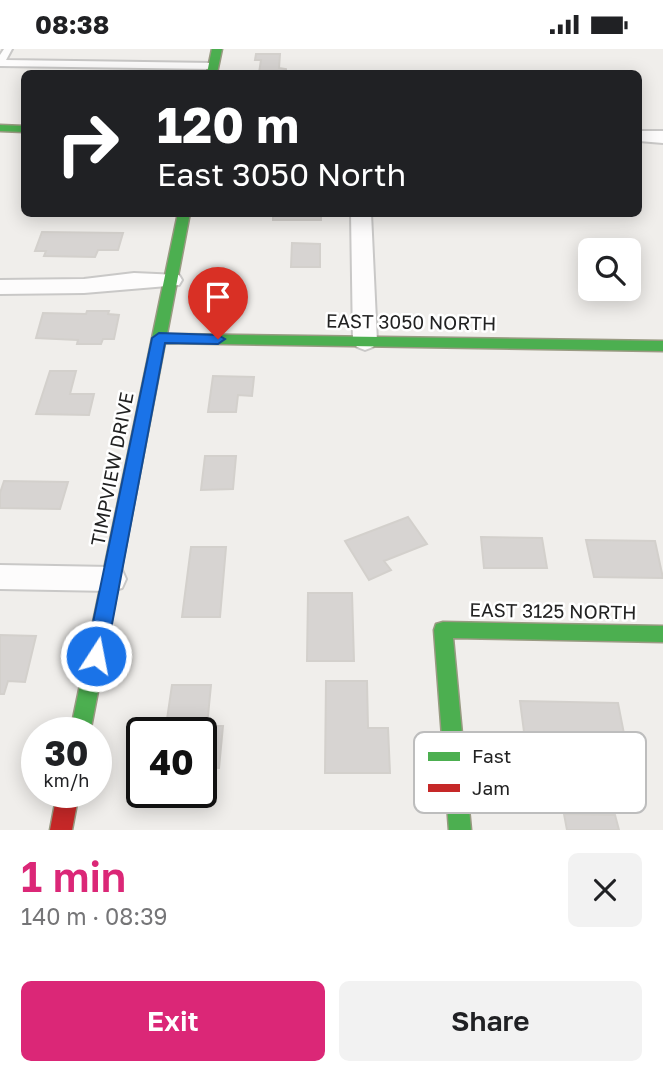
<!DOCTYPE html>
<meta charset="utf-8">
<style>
body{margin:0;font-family:"Golos Text",sans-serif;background:#f2f2f2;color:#202124;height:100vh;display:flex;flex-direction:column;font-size:26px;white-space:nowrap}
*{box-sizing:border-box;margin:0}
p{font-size:23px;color:#757577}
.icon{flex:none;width:38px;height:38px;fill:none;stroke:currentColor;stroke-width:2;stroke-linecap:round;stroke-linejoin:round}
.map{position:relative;height:781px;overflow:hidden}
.sheet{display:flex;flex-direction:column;background:#fff;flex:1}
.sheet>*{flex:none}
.guide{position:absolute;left:21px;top:21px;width:621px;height:147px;border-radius:10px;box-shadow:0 4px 18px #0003;background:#202124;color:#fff;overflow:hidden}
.tools{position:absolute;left:578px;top:189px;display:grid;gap:14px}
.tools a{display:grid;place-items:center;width:63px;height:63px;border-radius:10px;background:#fff;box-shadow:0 4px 18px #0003;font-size:35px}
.speed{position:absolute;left:21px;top:668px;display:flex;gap:14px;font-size:35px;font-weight:700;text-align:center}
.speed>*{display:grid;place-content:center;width:91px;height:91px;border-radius:50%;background:#fff;box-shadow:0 4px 18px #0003;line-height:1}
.speed small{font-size:18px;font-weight:400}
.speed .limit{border:4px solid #111;border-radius:10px;background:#fff;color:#111}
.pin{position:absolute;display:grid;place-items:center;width:60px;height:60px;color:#fff;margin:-72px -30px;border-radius:50% 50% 50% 0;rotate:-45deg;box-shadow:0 0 7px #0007}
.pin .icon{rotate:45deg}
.me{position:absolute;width:77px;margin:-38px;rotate:11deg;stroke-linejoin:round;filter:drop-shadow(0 0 5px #0008)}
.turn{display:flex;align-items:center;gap:24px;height:147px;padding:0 21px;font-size:32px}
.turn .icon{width:91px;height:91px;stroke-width:2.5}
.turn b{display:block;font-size:49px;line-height:60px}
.round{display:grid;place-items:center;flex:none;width:74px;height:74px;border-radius:10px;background:#f2f2f2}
.headline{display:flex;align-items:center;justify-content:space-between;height:119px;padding:0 21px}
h1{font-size:42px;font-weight:600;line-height:52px;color:#db2777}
.action{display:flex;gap:14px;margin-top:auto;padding:14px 21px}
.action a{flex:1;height:80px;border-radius:10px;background:#db2777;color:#fff;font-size:28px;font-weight:600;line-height:80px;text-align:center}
.action a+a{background:#f2f2f2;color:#202124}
.status{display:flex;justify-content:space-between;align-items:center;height:49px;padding:0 35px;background:#fff;direction:ltr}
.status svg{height:19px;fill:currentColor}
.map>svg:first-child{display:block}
</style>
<div class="status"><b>08:38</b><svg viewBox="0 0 49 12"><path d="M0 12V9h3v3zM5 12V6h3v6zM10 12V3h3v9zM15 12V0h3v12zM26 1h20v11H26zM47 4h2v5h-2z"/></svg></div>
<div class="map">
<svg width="663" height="781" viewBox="0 0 663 781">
<rect width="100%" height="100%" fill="#f0eeeb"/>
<path fill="#d7d4d2" stroke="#d3d0cc" stroke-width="2" d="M256,5H280L279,19L286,20V24H259L261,11H255Z
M273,164H321V171H273Z
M42,183L123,184L118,201H98L95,208L44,207L46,202H35Z
M292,194L320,195V218H291Z
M87,262H109L108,265L119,266L114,290H103L101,295H77L78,291L36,289L43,264L86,265Z
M50,322H76L70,345H94L89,366L36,365Z
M213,327L254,328L252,347L238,346L236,363H208Z
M205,407H236L233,440L201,441Z
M4,432L68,433L60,460L0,459V444Z
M408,468L427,495L384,512L391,521L369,531L345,492Z
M481,488L542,489L547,519H484Z
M586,491L655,492L663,529L594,528Z
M191,498H226L220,568H182Z
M308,544H352L354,612H307Z
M0,586L36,587L25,633L8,632L4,645H0Z
M326,632H367L368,679H388L390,724H325Z
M172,636H211L207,677H223L219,719L201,718V684H165Z
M520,652L618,654L626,695L564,693L566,706H527Z
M564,765L615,766L619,781H567Z"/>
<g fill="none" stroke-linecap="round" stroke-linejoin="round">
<g stroke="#c9c8c7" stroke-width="4">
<path id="lane" d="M4,0H12L6,11L213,14L217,17L213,20L0,17V6Z"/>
</g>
<g stroke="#c9c8c7" stroke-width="4">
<path id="street" d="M639,82H663V94L639,92Z
M351,164H371L377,293L373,298L365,301L357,298L353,293Z
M134,224L179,226L182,231L179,236L84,244L0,245V231L84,230Z
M0,516L111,518L122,521L126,530L122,539L111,542L0,540Z"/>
</g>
<g stroke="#999a82" stroke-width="3">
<path id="fast" d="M212,0H222L217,24H207Z
M0,76L24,77V83L0,82Z
M178,164H190L167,285L663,292V302L165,294L90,684H70Z
M443,573L663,577V593L453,589L471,781H449L434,581L436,575Z"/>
</g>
<g stroke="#999a82" stroke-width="3">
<path id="jam" d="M57,744H79L72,781H50Z"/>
</g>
<use href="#lane" fill="#fdfcfc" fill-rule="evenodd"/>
<use href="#street" fill="#fdfcfc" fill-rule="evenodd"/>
<use href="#fast" fill="#4caf50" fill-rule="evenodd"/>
<use href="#jam" fill="#c62828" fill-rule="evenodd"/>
</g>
<path fill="#1a73e8" stroke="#114b97" stroke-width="2" d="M159,284L218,286L225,290L218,295L165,294L106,607L103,613L96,616L89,613L86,607L152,289Z"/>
<g text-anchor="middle" stroke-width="5" stroke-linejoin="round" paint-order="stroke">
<g font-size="19" fill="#222" stroke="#fff">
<text transform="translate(411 273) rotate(1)" y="7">EAST 3050 NORTH</text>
<text transform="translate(112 420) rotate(-79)" y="7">TIMPVIEW DRIVE</text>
<text transform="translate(553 562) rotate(1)" y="7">EAST 3125 NORTH</text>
</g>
</g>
<rect x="414" y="683" width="232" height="81" rx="10" fill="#fff" stroke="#bdbdbd" stroke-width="2"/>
<rect x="428" y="703" width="32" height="9" fill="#4caf50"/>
<rect x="428" y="735" width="32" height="8" fill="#c62828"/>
<g font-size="19" fill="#222">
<text x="472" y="714">Fast</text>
<text x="472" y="746">Jam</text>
</g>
</svg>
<div class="tools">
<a><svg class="icon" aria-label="search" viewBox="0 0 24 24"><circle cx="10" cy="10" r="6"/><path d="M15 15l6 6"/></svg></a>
</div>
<div class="speed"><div>30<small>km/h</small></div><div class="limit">40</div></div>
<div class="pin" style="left:218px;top:290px;background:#d93025"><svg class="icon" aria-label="arrive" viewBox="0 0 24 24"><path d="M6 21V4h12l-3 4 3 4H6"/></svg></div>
<svg class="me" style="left:96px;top:607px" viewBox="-20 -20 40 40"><circle r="17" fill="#1a73e8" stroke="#fff" stroke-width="3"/><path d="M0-11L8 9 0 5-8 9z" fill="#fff"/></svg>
<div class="guide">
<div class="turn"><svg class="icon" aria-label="right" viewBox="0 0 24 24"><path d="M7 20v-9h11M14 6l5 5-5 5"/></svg><div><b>120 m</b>East 3050 North</div></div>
</div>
</div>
<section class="sheet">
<div class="headline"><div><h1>1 min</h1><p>140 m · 08:39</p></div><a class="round"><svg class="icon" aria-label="close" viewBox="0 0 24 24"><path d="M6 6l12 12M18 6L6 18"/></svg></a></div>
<div class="action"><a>Exit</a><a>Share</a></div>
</section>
